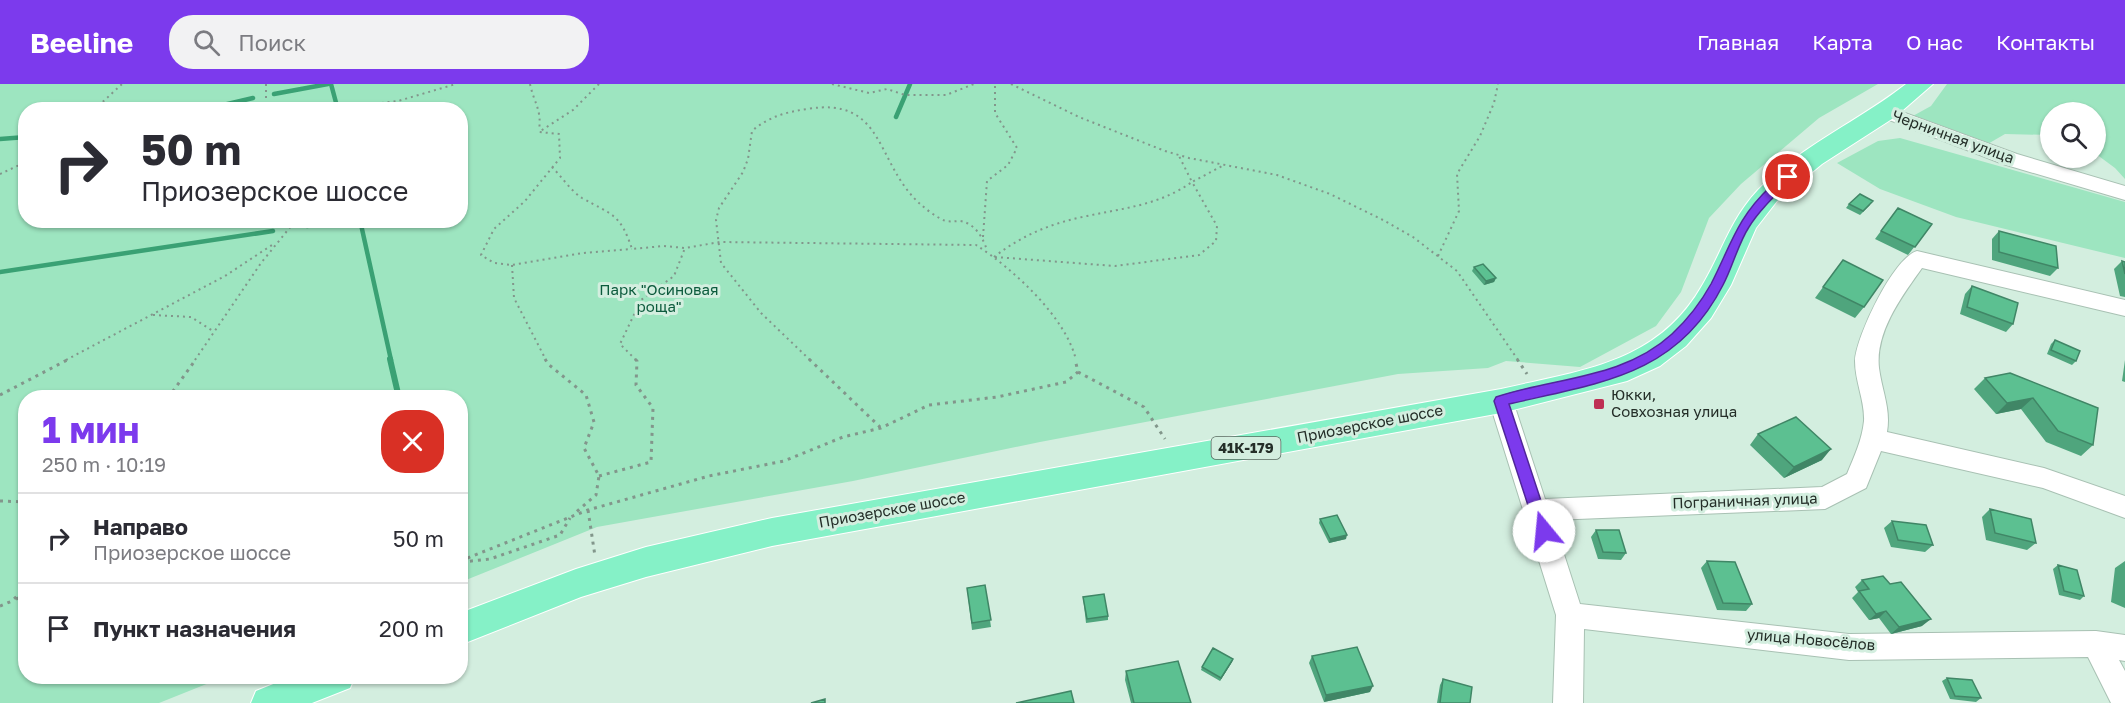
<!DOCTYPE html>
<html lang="ru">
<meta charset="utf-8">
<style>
body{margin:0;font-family:"Golos Text",sans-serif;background:#f2f2f3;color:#2b2b33;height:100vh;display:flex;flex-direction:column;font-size:22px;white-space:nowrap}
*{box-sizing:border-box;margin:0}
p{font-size:20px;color:#7c7c81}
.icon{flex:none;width:33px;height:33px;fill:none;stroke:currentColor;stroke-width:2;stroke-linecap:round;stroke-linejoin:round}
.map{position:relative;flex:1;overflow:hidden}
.drawer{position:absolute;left:18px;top:306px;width:450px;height:294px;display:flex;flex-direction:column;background:#fff;border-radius:24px;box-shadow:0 2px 4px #0004}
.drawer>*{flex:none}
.hud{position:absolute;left:18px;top:18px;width:450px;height:126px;border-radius:24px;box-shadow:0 2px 4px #0004;background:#fff;color:#2b2b33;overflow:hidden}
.controls{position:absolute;left:2040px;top:18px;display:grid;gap:12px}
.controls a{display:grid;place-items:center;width:66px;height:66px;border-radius:50%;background:#fff;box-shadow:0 2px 4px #0004;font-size:30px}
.pin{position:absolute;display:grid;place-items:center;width:51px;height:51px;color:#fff;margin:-26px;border:3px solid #fff;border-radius:50%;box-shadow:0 2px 6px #0007}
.me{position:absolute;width:66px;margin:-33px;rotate:343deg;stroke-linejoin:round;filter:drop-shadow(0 0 4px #0008)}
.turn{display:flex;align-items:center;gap:21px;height:126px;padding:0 24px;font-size:27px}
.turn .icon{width:78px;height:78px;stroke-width:2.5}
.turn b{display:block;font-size:42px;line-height:51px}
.round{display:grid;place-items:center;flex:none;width:63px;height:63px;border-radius:24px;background:#f2f2f3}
.summary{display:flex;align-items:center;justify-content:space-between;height:102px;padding:0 24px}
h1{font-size:36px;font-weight:700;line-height:45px;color:#7c3aed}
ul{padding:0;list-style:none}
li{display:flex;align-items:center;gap:18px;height:90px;padding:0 24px;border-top:2px solid #e1e1e2}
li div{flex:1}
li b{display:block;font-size:22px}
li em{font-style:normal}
header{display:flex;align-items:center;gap:36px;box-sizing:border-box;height:84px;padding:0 30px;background:#7c3aed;color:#fff}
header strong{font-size:28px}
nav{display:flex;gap:33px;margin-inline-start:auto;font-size:21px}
.search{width:420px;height:54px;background:#f2f2f3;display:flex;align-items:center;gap:15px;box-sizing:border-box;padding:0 21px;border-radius:24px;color:#7c7c81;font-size:22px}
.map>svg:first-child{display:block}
</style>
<header>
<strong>Beeline</strong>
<div class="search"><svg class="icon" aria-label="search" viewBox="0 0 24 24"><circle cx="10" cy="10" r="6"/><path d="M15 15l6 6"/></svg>Поиск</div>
<nav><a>Главная</a><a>Карта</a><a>О нас</a><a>Контакты</a></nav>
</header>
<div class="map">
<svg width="2125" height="619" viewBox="0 0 2125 619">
<rect width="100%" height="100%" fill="#d3eedf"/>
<path fill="#9de5c0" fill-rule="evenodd" d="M0,0H1878L1819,34L1741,100L1709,134L1681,208L1656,242L1580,283L1506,277L1488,284L1398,290L1040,358L853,397L597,443L461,498L460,314H26V592L224,593L159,619H0ZM26,26H460V136H26Z
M1947,0H2125V95L2115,84L2096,70V28H2050V51L2005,50L1986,61L1911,33L1931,22Z
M1900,54L2125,118V174L1956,133L1880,105L1837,79L1878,57Z"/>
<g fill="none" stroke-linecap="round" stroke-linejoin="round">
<path stroke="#3aa174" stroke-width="4.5" d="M331,0L338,26
M274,10L328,0
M202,26L253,14
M896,33L910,0
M0,55L26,53
M360,136L391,276
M307,142L344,136
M0,188L273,147"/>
<path stroke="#3aa174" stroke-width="6" d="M390,275L399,314"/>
<g stroke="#a8c1b3" stroke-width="2">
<path id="minor" d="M1886,22L2017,70L2125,102V116L2003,80L1879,32L1876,28L1879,24Z
M1917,167L2125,216V232L1922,184C1902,212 1875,248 1879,284C1882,307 1891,325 1887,348L2044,384L2125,412V434L2043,404L1881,367L1866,404L1825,425L1553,436L1580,520L1849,550L2096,547L2125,551V577L2119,576L2125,587V619H2111L2088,573L1849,576L1584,545L1583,619H1553L1556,531L1489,317L1492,310L1501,308L1510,310L1513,317L1545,415L1822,403L1847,390C1854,373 1862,356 1864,337C1865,317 1855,298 1855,277C1856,253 1893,174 1917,167Z"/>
</g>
<g stroke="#fff" stroke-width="2">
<path id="major" d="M1906,0H1933L1895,33L1822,80L1777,117L1756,144L1731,201L1711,234L1686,262L1660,282L1627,297L1501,329L772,462L646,493L581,513L460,561V529L576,485L646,463L772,434L1501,305C1582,286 1658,280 1703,200C1723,166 1730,136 1758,106C1800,62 1859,37 1906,0Z
M293,592H355L350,604L312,619H251L256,607Z"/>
</g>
<path stroke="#82968b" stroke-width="2" stroke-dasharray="2 4" stroke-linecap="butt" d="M266,0V21L269,26
M530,0C534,19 542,26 539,46
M599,0L573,26L539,48L559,50L560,74L525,117L494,145L481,171L494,179L512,181L583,169L632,165
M832,0L869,9L887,5L905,11H946L974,0
M1011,0L1079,33L1165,67L1189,74L1277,91L1330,110L1383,136L1413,153L1457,187L1518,276
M266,21L301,26
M94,26L122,0
M322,26L398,17L456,0
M552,83C561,92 571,107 582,114C612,131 620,129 632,165L664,162L685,164L720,158L976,161C1012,184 1066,233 1076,276
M0,90L26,78
M983,153L987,97L1008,81L1017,64L995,29V0
M1438,172L1459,127L1457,90L1480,52L1494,19L1498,0
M994,173C1022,151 1052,139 1087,132C1124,124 1160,121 1192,98L1179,72
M995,173L1115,182L1199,171L1216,157L1217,142L1192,98L1224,81
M512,181L514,214L546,276
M153,231L191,233L213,247
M66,276L225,192L275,159
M195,276L261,179L296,136
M636,276L620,260L641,216L674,192L685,164
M810,276L761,229L721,179L716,136L719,124L743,88L748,75L752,47C768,33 786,28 807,25C885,12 875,78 919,119C927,126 937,134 946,137C951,138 955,137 960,137C975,139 983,154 987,166"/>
<path stroke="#82968b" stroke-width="3" stroke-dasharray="3 5" stroke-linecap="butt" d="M545,275L548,280L586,311L594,338L584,364L599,392L596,411L575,429
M809,275L880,343
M1517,275L1527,290
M1078,288L1144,323L1165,355
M0,311L69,275
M168,314L196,275
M599,392L651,378L653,324L636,301L637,277L635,275
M0,417L26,418
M588,426L595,472
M460,477L588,426L709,392L784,377L843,353L881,344L929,321L997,313L1066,298L1078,288L1075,275
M462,478L490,475L560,451L570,434
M16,515L26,511
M0,522L12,517L26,503"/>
<use href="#minor" fill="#fff" fill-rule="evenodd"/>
<use href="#major" fill="#85f1c7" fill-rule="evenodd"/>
</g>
<path fill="#4fa57d" d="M1849,120L1870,121L1860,131L1846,124Z
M1898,124L1932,140L1908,171L1875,155Z
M1999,147L2058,184L2050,192L1992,176V155Z
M1843,176L1864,223L1855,234L1815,214Z
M2122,177L2125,178V213L2120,212L2114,185Z
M1474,183L1496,194L1494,198L1484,201L1472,187Z
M1972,202L2013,240L2006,248L1960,230L1965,210Z
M2055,256L2076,277L2072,281L2047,270L2051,260Z
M2125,276V298L2122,297Z
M2010,289L2093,361L2081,372L2046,358L2021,325L1996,330L1974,305L1985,294Z
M1758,350L1822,376L1784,394L1750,361Z
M1990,425L2036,459L2027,466L1986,456L1982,433Z
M1320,435L1346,455L1329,459L1319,439Z
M1892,437L1933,461L1925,468L1891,463L1884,444Z
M1596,446L1626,469L1621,476L1598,475L1591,453Z
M1707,477L1752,520L1746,527L1717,526L1701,484Z
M2125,477V524L2111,518L2115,484Z
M2058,481L2084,512L2080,516L2059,511L2053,485Z
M1862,496L1922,542L1891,550L1879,534L1869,536L1852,514L1858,508L1855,503Z
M985,501L991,543L972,546L967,504Z
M1083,513L1108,532V536L1086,539Z
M1312,572L1370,608L1324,618L1309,579Z
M1233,575L1232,578L1220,597L1201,586L1202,583Z
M1126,587L1191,619H1131L1125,596Z
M1947,594L1981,614L1976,618L1950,615L1942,597Z
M1443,595L1470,619H1437L1440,601Z"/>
<path fill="#408666" d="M1496,194L1494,198L1484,201L1486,197Z
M2033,314L2021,325L1996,330L2007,319Z
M1831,365L1822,376L1784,394L1794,383Z
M1347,451L1346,455L1329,459L1330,455Z
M1886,527L1879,534L1869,536L1876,530Z
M1931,535L1922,542L1891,550L1899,543Z
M1233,575L1232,578L1220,597L1221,594Z
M1373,602L1370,608L1324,618L1326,611Z"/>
<path fill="#5cc091" stroke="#408666" stroke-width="1.5" d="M1860,110L1873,117L1863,127L1849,120Z
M1898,124L1932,140L1915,163L1881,147Z
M1999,147L2056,162L2058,184L1999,168Z
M1843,176L1883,196L1864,223L1823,203Z
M2122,177L2125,178V190Z
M1483,180L1496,194L1486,197L1474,183Z
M1972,202L2018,219L2013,240L1967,223Z
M2055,256L2080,267L2076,277L2051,266Z
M2010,289L2098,324L2093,361L2058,347L2033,314L2007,319L1985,294Z
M1796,333L1831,365L1794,383L1758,350Z
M1990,425L2031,435L2036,459L1995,449Z
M1337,431L1347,451L1330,455L1320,435Z
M1892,437L1926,441L1933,461L1898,456Z
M1596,446H1619L1626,469L1603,468Z
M1707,477L1735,478L1752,520L1723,519Z
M2058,481L2077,486L2084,512L2064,507Z
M1883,492L1890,500L1901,498L1931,535L1899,543L1886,527L1876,530L1859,507L1869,505L1862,496Z
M985,501L991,536L972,539L967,504Z
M1104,510L1108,532L1087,535L1083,513Z
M1357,563L1373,602L1326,611L1312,572Z
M1213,564L1233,575L1221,594L1202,583Z
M1178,577L1191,619H1134L1126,587Z
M1947,594L1972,596L1981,614L1955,612Z
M1443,595L1472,603L1470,619H1440Z
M1071,607L1074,619H1016Z
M825,615V619H811Z"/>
<path fill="#7c3aed" stroke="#51269a" stroke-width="1.5" d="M1788,89L1792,90V95C1777,110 1760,125 1749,143C1738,160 1733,182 1723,201C1677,292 1599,299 1509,320L1551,447L1549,452L1544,453L1538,452L1494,317L1496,313C1556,293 1623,295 1672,250C1687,236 1701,218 1711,200C1731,161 1737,134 1770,103C1776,98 1781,91 1788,89Z"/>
<rect fill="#be2f53" stroke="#d3eedf" stroke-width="2" x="1593" y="314" width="12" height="12" rx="3"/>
<g text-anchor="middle" stroke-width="6" stroke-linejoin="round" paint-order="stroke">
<rect fill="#d3eedf" stroke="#58685f" stroke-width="1.5" x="1211.5" y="353" width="69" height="22" rx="4.5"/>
<g font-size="14" font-weight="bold" fill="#242e28">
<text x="1246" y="369">41К-179</text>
</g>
<g font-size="15" fill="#242e28" stroke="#d3eedf">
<text transform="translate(1953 53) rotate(20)" y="5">Черничная улица</text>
<text transform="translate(1370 340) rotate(-11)" y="5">Приозерское шоссе</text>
<text transform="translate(1745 417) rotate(-2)" y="5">Пограничная улица</text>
<text transform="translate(892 426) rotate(-10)" y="5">Приозерское шоссе</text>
<text transform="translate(1811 556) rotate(5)" y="5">улица Новосёлов</text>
</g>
<g font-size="15" fill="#0c5b3d" stroke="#d3eedf">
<text x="659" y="211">Парк "Осиновая<tspan x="659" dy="17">роща"</tspan></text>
</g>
<g font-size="15" fill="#242e28" stroke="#d3eedf" text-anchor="start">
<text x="1611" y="316">Юкки,<tspan x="1611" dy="17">Совхозная улица</tspan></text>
</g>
</g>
</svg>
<div class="controls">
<a><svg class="icon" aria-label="search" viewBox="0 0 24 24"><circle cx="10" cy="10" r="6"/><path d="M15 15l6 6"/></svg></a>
</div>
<div class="pin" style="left:1788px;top:93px;background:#d93025"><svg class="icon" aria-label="arrive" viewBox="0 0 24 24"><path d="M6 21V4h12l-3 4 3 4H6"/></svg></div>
<svg class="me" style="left:1544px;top:447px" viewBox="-20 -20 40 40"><circle r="19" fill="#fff"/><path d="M0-13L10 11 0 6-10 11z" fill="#7c3aed"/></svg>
<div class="hud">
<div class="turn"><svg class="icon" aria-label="right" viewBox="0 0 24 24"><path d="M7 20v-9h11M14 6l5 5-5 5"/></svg><div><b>50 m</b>Приозерское шоссе</div></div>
</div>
<section class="drawer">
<div class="summary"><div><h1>1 мин</h1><p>250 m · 10:19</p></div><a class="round" style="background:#d93025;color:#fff"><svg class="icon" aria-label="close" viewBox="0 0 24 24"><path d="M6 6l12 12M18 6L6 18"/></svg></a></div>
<ul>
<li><svg class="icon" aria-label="right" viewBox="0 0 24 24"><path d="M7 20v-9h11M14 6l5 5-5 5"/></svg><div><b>Направо</b><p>Приозерское шоссе</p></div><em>50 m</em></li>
<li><svg class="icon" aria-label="arrive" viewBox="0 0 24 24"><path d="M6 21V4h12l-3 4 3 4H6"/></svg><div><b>Пункт назначения</b></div><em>200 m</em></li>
</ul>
</section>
</div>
